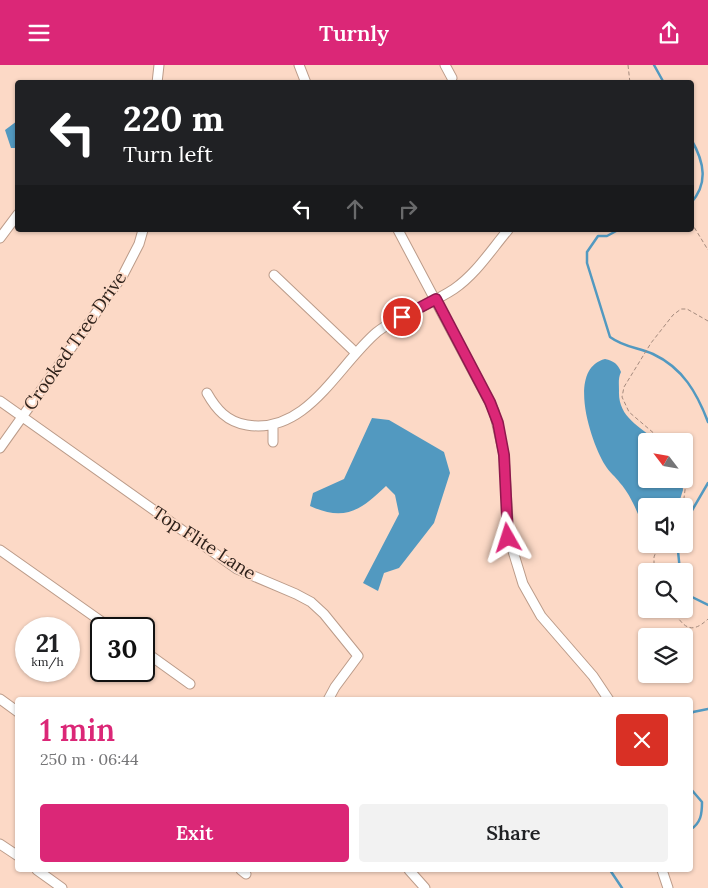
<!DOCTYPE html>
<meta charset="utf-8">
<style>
body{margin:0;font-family:Lora,serif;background:#f2f2f2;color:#202124;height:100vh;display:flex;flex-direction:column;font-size:19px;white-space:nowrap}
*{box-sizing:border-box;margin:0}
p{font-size:16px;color:#757577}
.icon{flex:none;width:28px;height:28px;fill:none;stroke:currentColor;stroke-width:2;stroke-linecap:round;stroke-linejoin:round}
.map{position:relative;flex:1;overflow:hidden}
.sheet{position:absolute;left:15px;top:632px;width:678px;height:175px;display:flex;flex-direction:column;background:#fff;border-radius:5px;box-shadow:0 1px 4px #0004}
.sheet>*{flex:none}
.guide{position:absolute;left:15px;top:15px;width:679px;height:152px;border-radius:5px;box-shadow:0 1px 4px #0004;background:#202124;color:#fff;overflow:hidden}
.needle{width:32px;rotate:301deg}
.tools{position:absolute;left:638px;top:368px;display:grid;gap:10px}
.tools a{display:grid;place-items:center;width:55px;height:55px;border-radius:5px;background:#fff;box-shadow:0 1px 4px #0004;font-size:25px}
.speed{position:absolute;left:15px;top:552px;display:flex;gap:10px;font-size:25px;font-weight:700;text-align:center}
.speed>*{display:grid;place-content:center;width:65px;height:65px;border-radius:50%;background:#fff;box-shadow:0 1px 4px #0004;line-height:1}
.speed small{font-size:12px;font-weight:400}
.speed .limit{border:2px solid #111;border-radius:8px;background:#fff;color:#111}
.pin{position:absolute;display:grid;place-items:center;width:42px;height:42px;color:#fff;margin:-21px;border:2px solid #fff;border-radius:50%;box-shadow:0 1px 5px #0007}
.me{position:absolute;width:55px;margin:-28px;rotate:354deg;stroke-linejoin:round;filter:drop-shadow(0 0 4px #0008)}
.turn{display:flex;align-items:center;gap:18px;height:105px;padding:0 25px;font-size:22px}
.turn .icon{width:65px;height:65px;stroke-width:2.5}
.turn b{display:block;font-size:35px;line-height:42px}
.lanes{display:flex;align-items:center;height:48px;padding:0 25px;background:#0003;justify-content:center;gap:25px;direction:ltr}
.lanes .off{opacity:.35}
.round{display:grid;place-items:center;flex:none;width:52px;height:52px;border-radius:5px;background:#f2f2f2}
.overview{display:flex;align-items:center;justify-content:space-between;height:85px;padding:0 25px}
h1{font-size:30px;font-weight:600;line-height:38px;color:#db2777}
.action{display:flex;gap:10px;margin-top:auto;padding:10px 25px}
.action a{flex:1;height:58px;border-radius:5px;background:#db2777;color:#fff;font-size:20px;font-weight:600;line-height:58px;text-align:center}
.action a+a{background:#f2f2f2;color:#202124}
header{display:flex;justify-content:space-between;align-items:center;height:65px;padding:0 25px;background:#db2777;color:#fff;font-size:22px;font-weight:600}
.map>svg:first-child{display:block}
</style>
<header><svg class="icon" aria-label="menu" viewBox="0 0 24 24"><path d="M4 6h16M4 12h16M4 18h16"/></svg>Turnly<svg class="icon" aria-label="share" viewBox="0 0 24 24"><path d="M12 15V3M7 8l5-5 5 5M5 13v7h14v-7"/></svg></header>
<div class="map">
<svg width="708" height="823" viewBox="0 0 708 823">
<rect width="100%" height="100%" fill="#fcd9c6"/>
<path fill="#5299c0" d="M17,56V83H11L5,65Z
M605,294C614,296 618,299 621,307C618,313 619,319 619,326C618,352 639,361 657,376H646V414H682L683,425L678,441H646V464L642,459C637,446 630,429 620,418C616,412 609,407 605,400C591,377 566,304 605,294Z
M372,353L389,355L444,387L450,408L434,458L399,503L384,508L378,526L363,518L399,449L395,430L386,421C361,445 345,457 310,441L313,428L344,414Z"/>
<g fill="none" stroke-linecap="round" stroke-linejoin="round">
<path stroke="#5299c0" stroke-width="2.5" d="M654,0L664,18
M691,74C705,98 708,119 691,138
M618,165L607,171H598L587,187V198L610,272C625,283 638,282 653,289C683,303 697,328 708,357
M684,466L687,454L708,418
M680,506L678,486L680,479
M684,516L690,531L708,540
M690,650L693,647L708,644
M690,723L702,737C702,749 701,758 690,765
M610,805L622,823"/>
<g stroke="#bb9b89" stroke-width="11">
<path id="minor" d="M299,0L306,18
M445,0L452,13
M157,18L159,0
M398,165L494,346L504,390L509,473L523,519L541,551L593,611L609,635
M0,173L18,149
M274,210L356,288
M207,328C216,344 227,357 247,360C307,370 338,300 377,267C400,249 430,240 454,224C476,209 491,185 508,165
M0,336L237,504L296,529L311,537L324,549L358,591L335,622L328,635
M273,377V360
M0,383L123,210L139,179L143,165
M0,485L112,564
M144,586L190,619
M0,634L18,647
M0,779L18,791
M37,805L62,823
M241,805L246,809
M409,805L425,823
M662,805L668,823"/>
</g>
<path stroke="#a48a7d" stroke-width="1" stroke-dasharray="4 2.5" stroke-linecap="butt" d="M628,0L630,18
M691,157L708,185
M663,376L629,347L622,332L624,322L651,278L673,250L681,244H687L708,256
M683,441L686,417L684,405
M654,506V492L659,479
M672,544C683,561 690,571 708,554"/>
<use href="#minor" stroke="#fff" stroke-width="9"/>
</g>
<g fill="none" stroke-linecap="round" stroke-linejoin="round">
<g stroke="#8e194d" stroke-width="12">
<path id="route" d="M402,252L436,234L490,337L498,358L504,390L508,473"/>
</g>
<use href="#route" stroke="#db2777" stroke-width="9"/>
</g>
<g text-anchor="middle" stroke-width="4" stroke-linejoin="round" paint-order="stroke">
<g font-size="18" fill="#2e211a" stroke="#fcd9c6">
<text transform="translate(75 276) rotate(-55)" y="6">Crooked Tree Drive</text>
<text transform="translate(204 478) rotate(33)" y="6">Top Flite Lane</text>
</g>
</g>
</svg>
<div class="tools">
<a><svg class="needle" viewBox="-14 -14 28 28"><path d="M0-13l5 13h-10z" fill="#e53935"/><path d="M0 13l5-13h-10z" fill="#757577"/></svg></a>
<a><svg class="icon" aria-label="sound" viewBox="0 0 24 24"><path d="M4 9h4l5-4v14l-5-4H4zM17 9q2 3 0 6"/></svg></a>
<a><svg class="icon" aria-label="search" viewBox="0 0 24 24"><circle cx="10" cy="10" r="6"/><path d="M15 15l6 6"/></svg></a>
<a><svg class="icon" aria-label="layers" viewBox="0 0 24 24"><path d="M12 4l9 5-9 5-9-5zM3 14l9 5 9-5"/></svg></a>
</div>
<div class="speed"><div>21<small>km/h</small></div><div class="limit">30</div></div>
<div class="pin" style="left:402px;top:252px;background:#d93025"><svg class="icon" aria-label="arrive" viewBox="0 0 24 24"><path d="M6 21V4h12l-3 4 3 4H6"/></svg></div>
<svg class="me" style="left:508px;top:473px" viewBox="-20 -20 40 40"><path d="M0-17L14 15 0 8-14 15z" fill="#db2777" stroke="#fff" stroke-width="4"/></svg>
<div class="guide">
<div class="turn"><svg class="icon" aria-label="left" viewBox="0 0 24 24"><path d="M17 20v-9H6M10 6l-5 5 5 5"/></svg><div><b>220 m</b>Turn left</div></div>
<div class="lanes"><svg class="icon" aria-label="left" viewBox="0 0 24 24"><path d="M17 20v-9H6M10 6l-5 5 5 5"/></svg><svg class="icon off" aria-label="ahead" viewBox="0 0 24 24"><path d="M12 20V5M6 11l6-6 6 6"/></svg><svg class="icon off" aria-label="right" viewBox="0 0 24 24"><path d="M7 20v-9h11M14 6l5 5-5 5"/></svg></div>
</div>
<section class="sheet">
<div class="overview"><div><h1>1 min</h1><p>250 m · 06:44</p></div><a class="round" style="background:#d93025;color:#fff"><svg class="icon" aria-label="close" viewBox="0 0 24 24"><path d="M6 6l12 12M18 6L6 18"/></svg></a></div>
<div class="action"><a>Exit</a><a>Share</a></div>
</section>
</div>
